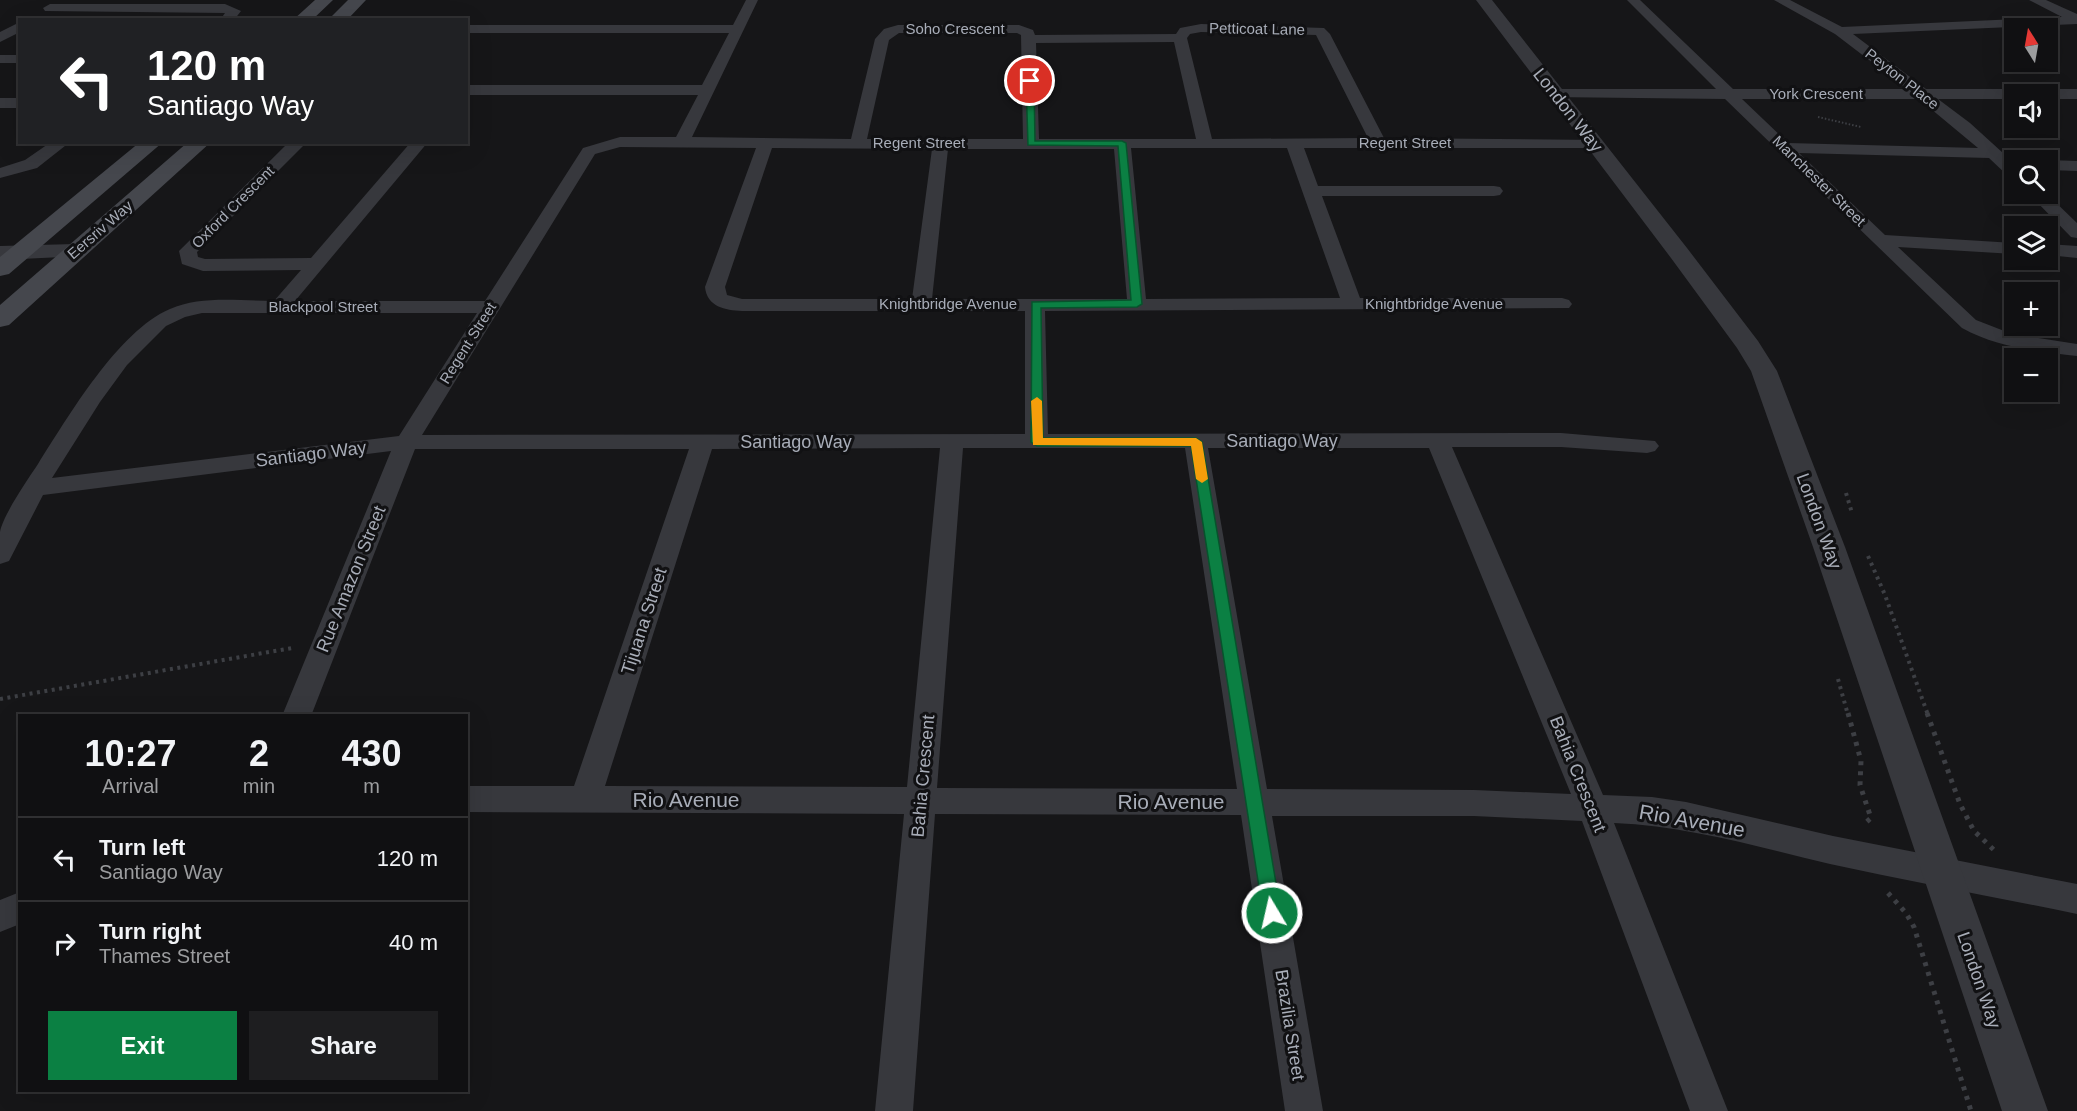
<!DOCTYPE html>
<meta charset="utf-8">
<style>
body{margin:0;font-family:Arial,sans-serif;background:#1e1e20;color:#f1f3f6;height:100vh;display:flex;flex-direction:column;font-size:22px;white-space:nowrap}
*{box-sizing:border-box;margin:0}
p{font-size:20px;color:#9c9d9f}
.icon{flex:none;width:33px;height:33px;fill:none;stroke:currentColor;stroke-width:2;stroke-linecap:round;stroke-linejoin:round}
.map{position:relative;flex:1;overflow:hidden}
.drawer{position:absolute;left:18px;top:714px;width:450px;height:378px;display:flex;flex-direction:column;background:#101012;border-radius:0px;box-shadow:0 6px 24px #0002,0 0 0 2px #303032}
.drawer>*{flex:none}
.guide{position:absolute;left:18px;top:18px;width:450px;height:126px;border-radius:0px;box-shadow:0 6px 24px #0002,0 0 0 2px #303032;background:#202124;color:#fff;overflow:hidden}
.needle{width:39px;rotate:349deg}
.tools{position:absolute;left:2004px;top:18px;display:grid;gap:12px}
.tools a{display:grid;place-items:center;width:54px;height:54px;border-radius:0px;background:#101012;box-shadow:0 6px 24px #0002,0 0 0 2px #303032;font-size:30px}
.pin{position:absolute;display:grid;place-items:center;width:51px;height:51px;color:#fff;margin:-26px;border:3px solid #fff;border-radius:50%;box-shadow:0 2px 6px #0007}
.me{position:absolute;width:66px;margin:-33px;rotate:351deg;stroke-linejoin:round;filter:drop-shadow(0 0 4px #0008)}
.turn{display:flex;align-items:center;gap:21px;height:126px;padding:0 30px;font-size:27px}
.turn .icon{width:78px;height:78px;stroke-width:2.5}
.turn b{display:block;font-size:42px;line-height:51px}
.eta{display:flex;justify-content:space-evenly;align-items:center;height:102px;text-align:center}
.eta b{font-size:36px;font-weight:600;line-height:42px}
.button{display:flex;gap:12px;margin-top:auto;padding:12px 30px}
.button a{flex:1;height:69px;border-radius:0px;background:#0b8043;color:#fff;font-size:24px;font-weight:600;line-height:69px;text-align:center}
.button a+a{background:#1e1e20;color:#f1f3f6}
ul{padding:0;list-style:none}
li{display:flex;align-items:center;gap:18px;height:84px;padding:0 30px;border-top:2px solid #303032}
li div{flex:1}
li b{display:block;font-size:22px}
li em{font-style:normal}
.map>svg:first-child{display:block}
</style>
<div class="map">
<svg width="2077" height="1111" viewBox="0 0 2077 1111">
<rect width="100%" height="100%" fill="#161618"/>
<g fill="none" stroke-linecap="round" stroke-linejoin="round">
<path stroke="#3d3f44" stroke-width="2" stroke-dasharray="1.5 2" stroke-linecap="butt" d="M1818,117L1861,127"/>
<path stroke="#3d3f44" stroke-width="4" stroke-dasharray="3 4.5" stroke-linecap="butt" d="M1846,493L1852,513
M1868,556L1885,595L1928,715
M1838,679L1848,715
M0,699L292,648"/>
<path stroke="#3d3f44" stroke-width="5" stroke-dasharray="4 6" stroke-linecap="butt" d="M1848,713L1861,761L1860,785L1871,818L1863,825
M1927,713L1960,804L1974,831L1994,850
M1888,893L1906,913L1914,927L1971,1111"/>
<path fill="#37383d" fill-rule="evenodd" d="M746,0H758L692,137L851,139L875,39L884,29L898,25H1019L1033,30L1035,35L1176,34L1180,28L1201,24L1324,28L1330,34L1384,138L1599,140L1601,143L1599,146L1593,148H1304L1318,186H1494L1500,187L1503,191L1500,195L1494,196H1322L1360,298H1562L1569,300L1572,304L1569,308L1045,311L1048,434L1561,433L1655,441L1659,446L1655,451L1647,453L1561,447H1452L1603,795L1652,797L1686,802L1833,836L2077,884V914C1995,897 1912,882 1830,864C1758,847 1688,826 1614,823L1728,1111H1690L1582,821L1474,816H1272L1323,1111H1285L1241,815L935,814L913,1111H875L904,814L466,812V786H574L689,449H415L311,716H282L391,451L43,495L9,561L0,564C0,554 0,542 0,532C3,515 28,479 38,464C68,417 118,331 170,309C201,295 241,301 274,301L301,270L203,271L182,264L179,251L289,142H307L197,252L198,257L205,259L311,258L411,142H428L295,301H485L583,148L620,137H676L698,95H466V85H702L729,33H466V25H733ZM1201,32L1316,35L1368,138L1212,139L1187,38L1190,34ZM899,33H1017L1021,35L1023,139H867L889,40ZM1174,42L1196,139H1039L1036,43ZM620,147L756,148L705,287C707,307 725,310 742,311H1025V434L422,435L595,154ZM772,148L932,149L912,299H742L727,295L725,287ZM1131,148H1287L1340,298L1146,299ZM948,149H1114L1127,299H932ZM202,313H477L399,436L52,478L100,402L127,365L166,326L185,317ZM940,448L907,787L605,786L712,449ZM963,448H1185L1237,789L937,788ZM1208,448H1429L1571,794L1474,790L1267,789Z
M1627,0H1640L1733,89H1907L1835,34L1774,0H1790L1842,27L2062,17L2029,0H2046L2077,14V24L1853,34L1926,89H2077V99H2048V94H2014V99H1938L1970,123L2014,163V177L2008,176L1989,158L1799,153L1885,235L2014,243V254L1898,247L1976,320L2012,334L2077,344V356C2037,351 1998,348 1962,328L1725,99L1550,97L1547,94L1555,89H1716ZM1742,99H1919L1978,148L1788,143Z
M50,4H225L241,11L234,20H220L225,13L45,11L43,8Z
M20,22V32L0,42V32Z
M0,55H20V63H0Z
M0,98H20V108H0Z
M51,142H70L37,168L0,178V168L25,160Z
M2046,160H2048L2077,161V171L2048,170Z
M2029,194H2047L2077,223V238L2071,237Z
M2048,244L2077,246V258L2048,255Z
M20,892V924L0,932V900Z"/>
<path fill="#37383d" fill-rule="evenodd" d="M1476,0H1492L1687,248L1758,341L1777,371L1845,547L2048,1111H2002L1813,547L1751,371L1737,348L1671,258Z
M75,244L83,246L87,251L83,256L0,260V246Z"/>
<path fill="#45474d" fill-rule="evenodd" d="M315,0H333L312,20H293Z
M348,0H366L347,20H328Z
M140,142H163L9,274L0,276V257Z
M188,142H211L9,325L0,327V305Z"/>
</g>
<path fill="#0b8043" stroke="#07532c" stroke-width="1.5" d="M1030,78L1034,81L1035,141H1122L1126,143L1142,304L1137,307L1041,308L1043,438H1196L1202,442L1281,913L1278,919L1272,921L1265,919L1263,913L1191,446H1037L1031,442L1032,302L1131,300L1118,146L1028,145L1026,81Z"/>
<path fill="#f59e0b" d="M1037,397L1042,401L1043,438H1196L1202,442L1208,479L1202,483L1196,479L1191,446L1033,445L1031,401Z"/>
<g text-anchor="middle" stroke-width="6" stroke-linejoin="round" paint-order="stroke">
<g font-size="15" fill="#a8adb8" stroke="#111113">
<text x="955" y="34">Soho Crescent</text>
<text transform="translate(1257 29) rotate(1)" y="5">Petticoat Lane</text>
<text transform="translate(1902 79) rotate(38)" y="5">Peyton Place</text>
<text x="1816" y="99">York Crescent</text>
<text x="919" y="148">Regent Street</text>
<text x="1405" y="148">Regent Street</text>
<text transform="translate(1819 181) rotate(44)" y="5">Manchester Street</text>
<text transform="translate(233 207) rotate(-45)" y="5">Oxford Crescent</text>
<text transform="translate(100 230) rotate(-41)" y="5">Eersriv Way</text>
<text x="948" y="309">Knightbridge Avenue</text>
<text x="1434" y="309">Knightbridge Avenue</text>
<text x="323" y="312">Blackpool Street</text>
<text transform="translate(468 343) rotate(-58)" y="5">Regent Street</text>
</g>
<g font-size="18" fill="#a8adb8" stroke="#111113">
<text transform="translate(1568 110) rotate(52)" y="6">London Way</text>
<text x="1282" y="447">Santiago Way</text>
<text x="796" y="448">Santiago Way</text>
<text transform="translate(311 454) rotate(-7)" y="6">Santiago Way</text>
<text transform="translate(1819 521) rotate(70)" y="6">London Way</text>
<text transform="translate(351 579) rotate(-68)" y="6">Rue Amazon Street</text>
<text transform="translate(644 621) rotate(-72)" y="6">Tijuana Street</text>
<text transform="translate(1578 774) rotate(68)" y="6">Bahia Crescent</text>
<text transform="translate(923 776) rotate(-85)" y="6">Bahia Crescent</text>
<text transform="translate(1979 980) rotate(71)" y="6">London Way</text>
<text transform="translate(1290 1025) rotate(81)" y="6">Brazilia Street</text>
</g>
<g font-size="21" fill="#a8adb8" stroke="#111113">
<text x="686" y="807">Rio Avenue</text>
<text x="1171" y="809">Rio Avenue</text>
<text transform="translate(1692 821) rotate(10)" y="7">Rio Avenue</text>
</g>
</g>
</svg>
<div class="tools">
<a><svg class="needle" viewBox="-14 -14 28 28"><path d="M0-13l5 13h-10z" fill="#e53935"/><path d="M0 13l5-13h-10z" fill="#9c9d9f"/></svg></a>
<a><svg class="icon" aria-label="sound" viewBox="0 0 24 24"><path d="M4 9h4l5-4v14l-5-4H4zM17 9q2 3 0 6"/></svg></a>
<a><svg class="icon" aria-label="search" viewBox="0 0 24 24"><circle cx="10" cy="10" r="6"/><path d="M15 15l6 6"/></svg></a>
<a><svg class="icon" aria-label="layers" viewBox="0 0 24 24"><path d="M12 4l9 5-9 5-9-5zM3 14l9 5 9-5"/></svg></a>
<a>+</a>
<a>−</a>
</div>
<div class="pin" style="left:1030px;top:81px;background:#d93025"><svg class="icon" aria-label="arrive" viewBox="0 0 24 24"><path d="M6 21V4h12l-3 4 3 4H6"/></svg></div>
<svg class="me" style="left:1272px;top:913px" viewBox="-20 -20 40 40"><circle r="17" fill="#0b8043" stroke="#fff" stroke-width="3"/><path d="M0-11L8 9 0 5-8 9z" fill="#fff"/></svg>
<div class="guide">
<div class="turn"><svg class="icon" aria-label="left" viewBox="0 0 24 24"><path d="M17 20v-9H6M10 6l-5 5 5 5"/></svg><div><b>120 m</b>Santiago Way</div></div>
</div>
<section class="drawer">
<div class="eta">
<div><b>10:27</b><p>Arrival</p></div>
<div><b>2</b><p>min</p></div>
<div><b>430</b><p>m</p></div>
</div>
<ul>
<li><svg class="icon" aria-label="left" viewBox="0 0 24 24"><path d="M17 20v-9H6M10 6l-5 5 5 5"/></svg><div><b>Turn left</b><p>Santiago Way</p></div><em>120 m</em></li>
<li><svg class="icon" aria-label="right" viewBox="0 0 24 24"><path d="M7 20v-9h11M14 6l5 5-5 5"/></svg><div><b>Turn right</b><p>Thames Street</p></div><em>40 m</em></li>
</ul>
<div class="button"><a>Exit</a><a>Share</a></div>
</section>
</div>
